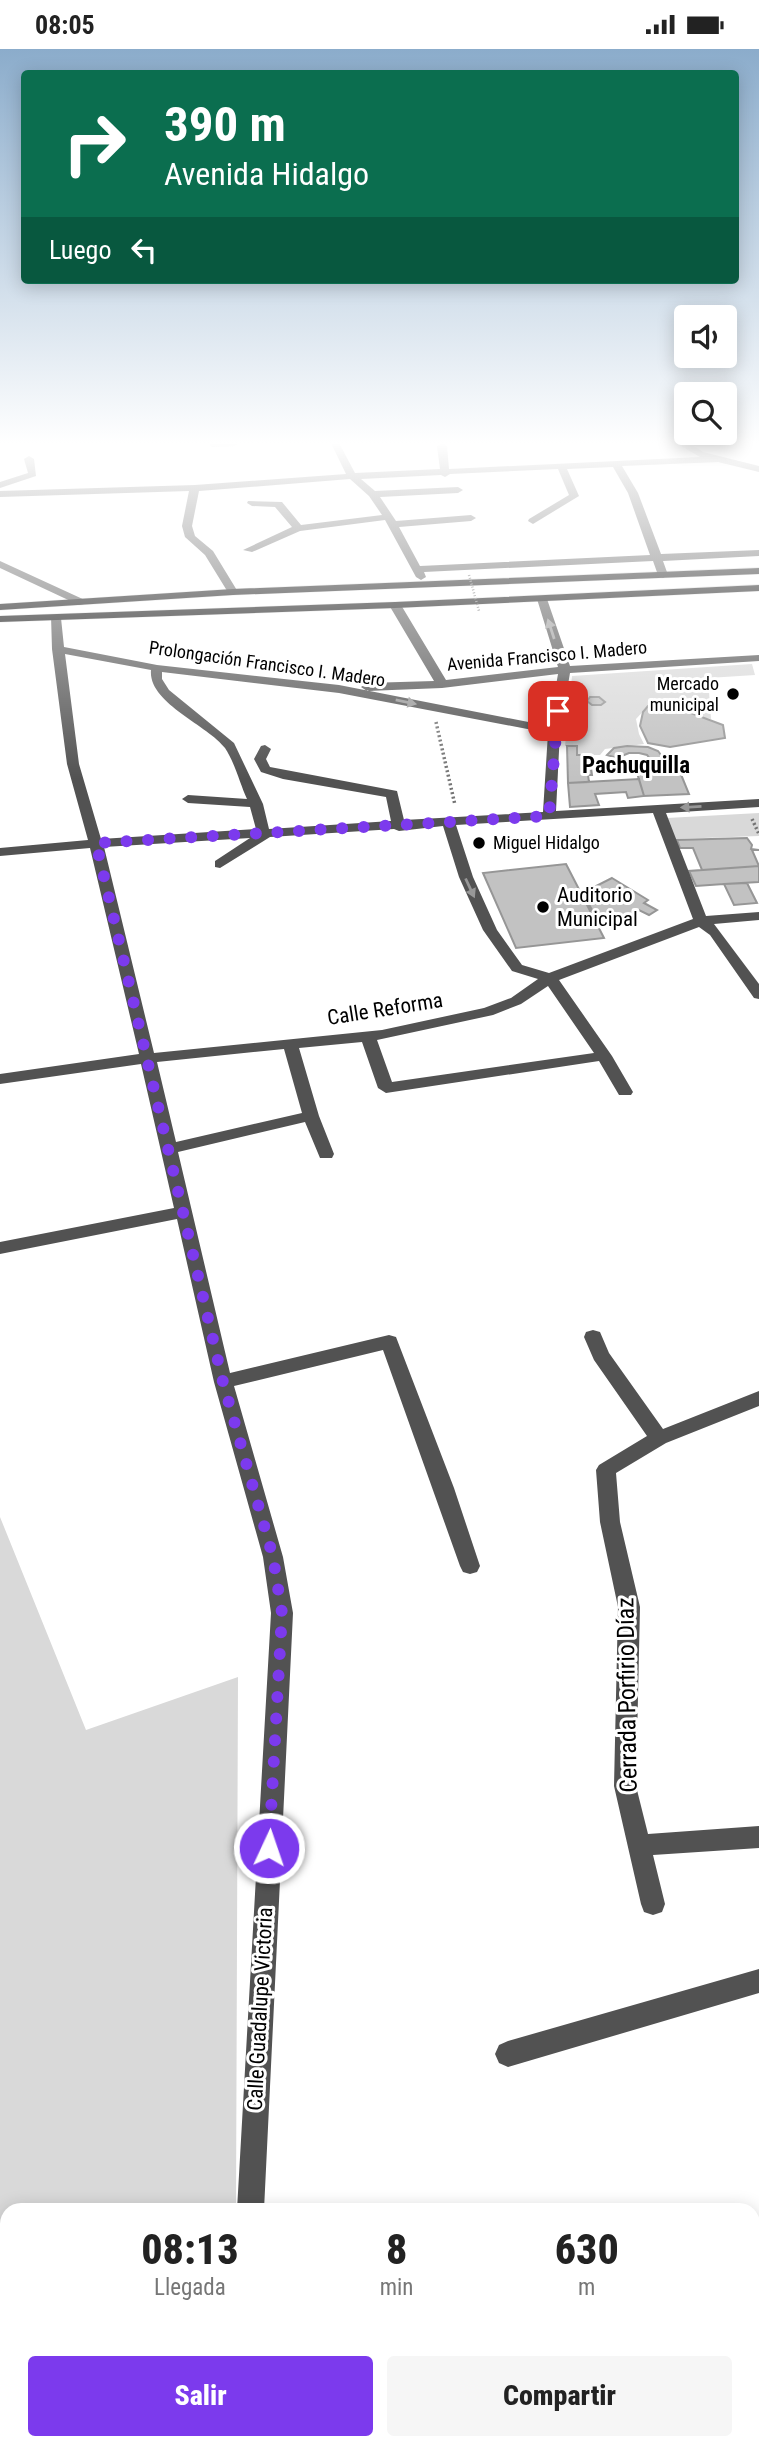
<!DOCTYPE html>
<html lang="es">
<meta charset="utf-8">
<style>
body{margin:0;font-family:"Roboto Condensed",sans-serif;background:#f6f6f6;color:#222;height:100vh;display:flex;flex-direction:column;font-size:26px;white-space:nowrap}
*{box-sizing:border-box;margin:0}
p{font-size:23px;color:#767676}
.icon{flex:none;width:38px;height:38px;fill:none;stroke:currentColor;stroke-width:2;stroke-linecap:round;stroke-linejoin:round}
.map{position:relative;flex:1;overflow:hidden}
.panel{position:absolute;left:0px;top:2154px;width:760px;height:247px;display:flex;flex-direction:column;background:#fff;border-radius:21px 21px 0 0;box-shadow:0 4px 18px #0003}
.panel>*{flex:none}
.top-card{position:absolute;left:21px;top:21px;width:718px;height:214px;border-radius:7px;box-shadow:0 4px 18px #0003;background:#0b6e4f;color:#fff;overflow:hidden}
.controls{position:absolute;left:674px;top:256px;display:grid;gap:14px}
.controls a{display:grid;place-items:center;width:63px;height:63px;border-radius:7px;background:#fff;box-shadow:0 4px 18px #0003;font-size:35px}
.pin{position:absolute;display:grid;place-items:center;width:60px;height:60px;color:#fff;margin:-30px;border-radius:14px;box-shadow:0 4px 10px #0006}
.me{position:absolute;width:77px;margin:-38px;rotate:3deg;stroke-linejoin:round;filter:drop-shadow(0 0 5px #0008)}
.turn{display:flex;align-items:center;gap:24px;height:147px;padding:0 28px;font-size:32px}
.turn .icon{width:91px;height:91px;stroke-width:2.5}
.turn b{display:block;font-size:49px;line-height:60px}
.then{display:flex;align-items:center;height:66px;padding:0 28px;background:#0003;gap:14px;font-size:26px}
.eta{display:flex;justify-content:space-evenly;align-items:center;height:119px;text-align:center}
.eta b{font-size:42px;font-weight:800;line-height:49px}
.action{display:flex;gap:14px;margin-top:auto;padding:14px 28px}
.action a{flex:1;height:80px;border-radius:7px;background:#7c3aed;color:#fff;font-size:28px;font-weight:800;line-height:80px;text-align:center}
.action a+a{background:#f6f6f6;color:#222}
.status{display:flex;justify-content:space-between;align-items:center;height:49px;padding:0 35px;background:#fff;direction:ltr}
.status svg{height:19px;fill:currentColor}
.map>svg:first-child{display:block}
</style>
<div class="status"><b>08:05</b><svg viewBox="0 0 49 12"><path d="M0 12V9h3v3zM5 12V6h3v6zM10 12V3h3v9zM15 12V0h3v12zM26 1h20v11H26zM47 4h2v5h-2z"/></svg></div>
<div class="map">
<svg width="759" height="2400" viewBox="0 0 759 2400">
<rect width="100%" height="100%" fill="#fff"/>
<path fill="#d9d9d9" d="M752,615L755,626L708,629L711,670L704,669L673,656H649L636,670L639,685L644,695L605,700L600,706H578V697H565L572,627Z
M759,764V787L675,790L667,769Z
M0,1468L86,1681L238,1628L236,2161H7V2394H236V2400H0Z"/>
<path fill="#c2c2c2" stroke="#969696" stroke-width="2" d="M590,648H599L605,653L601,656H592L587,652Z
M648,657H672L723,676L725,689L670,698L648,694L640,677L643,663Z
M567,697H577V706H591L592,714H586V719H591L592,726H588L589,733L568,734Z
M627,697L648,698L658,702L667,714L654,715L647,706L639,704H629L617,709L607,706L614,699Z
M631,710L640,711L644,715L643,719L627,720L622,716L624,712Z
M680,723L689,745L644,747L637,724Z
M639,730L644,747L628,749L626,743L595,745L599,756L570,758L568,734Z
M747,789L752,796L751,800L759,801H752L759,817L702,821L693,799H680L677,791Z
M566,815L604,889L516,899L483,824Z
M759,817V833L724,835L696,837L689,822Z
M612,829L648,851L644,854L657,861L649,866L639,861L607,878L598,872L586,850L587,845L594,838Z
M747,834L757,854L734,856L724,835Z"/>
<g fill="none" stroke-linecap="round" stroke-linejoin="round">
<g stroke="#dbdbdb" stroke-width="1">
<path id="major" d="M759,519V525L233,546L0,561V555L233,540Z
M759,536V542L395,559L0,573V567L395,553Z"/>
</g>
<path stroke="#747474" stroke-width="3.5" stroke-dasharray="2 2.5" stroke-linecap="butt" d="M436,673L455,756
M752,770L759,785"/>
<path fill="#525252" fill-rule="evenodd" d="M208,394H239L234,397L212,398Z
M331,394H339L355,424L440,420L437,397L442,394L447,397L449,420L700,408L676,394H717L713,397H694L703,403L759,417V423L718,413L622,417L638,444L661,505L759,501V507L663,512L668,526L663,529L658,526L653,512L424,523L426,528L421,531L416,528L385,471L300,482L252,503L243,501L292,478L275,458L252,457L247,454L248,452L282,453L301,476L382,466L369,447L350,430L199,442L192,477L195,487L213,502L238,543L233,546L229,545L205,506L185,488L182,477L189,442L0,448V442L195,436L346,425ZM613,418L628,444L650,506L420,517L399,478L471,472L476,469L471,466L396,472L380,448L458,444L463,441L458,438L375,442L361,430L441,426L445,428L450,425L558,420L569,446L529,470L528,472L533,475L579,447L567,420Z
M29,407L34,410L36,427L0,439V433L28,424L24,410Z
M0,512L87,552L89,554L79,556L0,519Z
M542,547L547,550L570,617L759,606V612L570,624L560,682L556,762L759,750V758L666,764L706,867L759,863V871L714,875L759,935V950L754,949L710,886L699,878L559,931L612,1007L633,1043L631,1046H619L599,1012L386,1044L378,1039L362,993L299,999L319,1067L334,1105L332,1109H320L305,1073L178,1103L230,1324L389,1286L396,1288L454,1439L480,1517L477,1523L470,1525L463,1523L460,1517L383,1301L234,1337L283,1508L293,1564L264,2161H237L271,1564L263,1508L214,1333L177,1170L0,1205V1193L174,1159L141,1015L0,1035V1025L139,1005L90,799L0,807V799L88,791L67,715L52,600L51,567L61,569L64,598L157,616L339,636L549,677L558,625L442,639L367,642L361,638L367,634L434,632L389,556L395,553L401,556L446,631L558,618L537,550ZM65,605L151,621C148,654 208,676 225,699C235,714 240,735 247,750L188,746L182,750L188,754L250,758L256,780L101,790L79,715ZM162,623L339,644L548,684L543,763L404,771L397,742L270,718L266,710L271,700L265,696L261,697L254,710L261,723L283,730L386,748L391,772L269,780L263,755L234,694L169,641L162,630ZM653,764L693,870L549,924L522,916L497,881L473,828L456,776ZM443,777L459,828L483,881L512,922L538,930L511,949L484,959L382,981L154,1004L104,798L250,789L215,812V818L220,819L270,788L394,780L399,782ZM548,937L594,1004L392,1033L377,991L493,966L521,955ZM284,1000L302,1064L176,1093L157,1013Z
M593,1281L600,1283L609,1304L663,1380L759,1342V1357L666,1394L616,1424L620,1473L640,1558L636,1737L648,1785L759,1777V1799L653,1806L665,1855L662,1863L653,1866L644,1863L641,1855L614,1737L618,1558L600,1473L596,1421L599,1416L647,1387L594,1311L584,1288L586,1283Z
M759,1920V1944L508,2018L499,2014L495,2005L499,1996L508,1992Z
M752,2177H759V2205H752Z
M301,2394H332L335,2400H304Z"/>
<use href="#major" fill="#000" fill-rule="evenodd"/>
<path stroke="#747474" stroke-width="2.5" stroke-dasharray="1 2" stroke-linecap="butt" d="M469,526L479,562"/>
</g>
<defs><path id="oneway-solid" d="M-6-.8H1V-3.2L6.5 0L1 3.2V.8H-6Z" transform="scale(1.75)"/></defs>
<g fill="#979797">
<use href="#oneway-solid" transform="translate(551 580) rotate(-108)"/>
<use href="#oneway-solid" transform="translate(406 653) rotate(11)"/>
<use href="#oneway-solid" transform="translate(691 758) rotate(177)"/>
<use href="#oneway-solid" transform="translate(470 839) rotate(65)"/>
</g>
<linearGradient id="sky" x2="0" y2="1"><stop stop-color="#8baccb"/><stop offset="0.54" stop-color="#fff"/><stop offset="1" stop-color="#fff" stop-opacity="0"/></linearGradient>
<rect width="759" height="730" fill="url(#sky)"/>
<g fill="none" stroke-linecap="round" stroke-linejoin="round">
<path stroke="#7c3aed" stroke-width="12" stroke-dasharray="0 21.6" d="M269,1799L282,1564L273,1508L223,1333L96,794L549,767L558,662"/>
</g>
<g fill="#000" stroke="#fff" stroke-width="2.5">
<circle cx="733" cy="645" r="7"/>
<circle cx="479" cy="794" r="7"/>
<circle cx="543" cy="858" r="7"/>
</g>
<g text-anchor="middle" stroke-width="6" stroke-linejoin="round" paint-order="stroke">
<g font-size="18" fill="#000" stroke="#fff">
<text transform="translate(547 607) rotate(-5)" y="6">Avenida Francisco I. Madero</text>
<text transform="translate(267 615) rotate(8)" y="6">Prolongación Francisco I. Madero</text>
</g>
<g font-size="18" fill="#000" stroke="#fff" text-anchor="end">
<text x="719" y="641">Mercado<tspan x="719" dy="21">municipal</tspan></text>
<text x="493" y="800" text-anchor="start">Miguel Hidalgo</text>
</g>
<g font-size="21" fill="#000" stroke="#fff" text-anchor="start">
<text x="557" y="853">Auditorio<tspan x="557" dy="24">Municipal</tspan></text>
</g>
<g font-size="21" fill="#000" stroke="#fff">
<text transform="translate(385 960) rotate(-9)" y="7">Calle Reforma</text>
<text transform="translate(260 1960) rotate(-87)" y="7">Calle Guadalupe Victoria</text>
</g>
<g font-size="23" font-weight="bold" fill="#000" stroke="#fff">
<text x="636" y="724">Pachuquilla</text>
</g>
<g font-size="24" fill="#000" stroke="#fff">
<text transform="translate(627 1646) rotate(-91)" y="8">Cerrada Porfirio Díaz</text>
</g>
</g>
</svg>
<div class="controls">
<a><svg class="icon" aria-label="sound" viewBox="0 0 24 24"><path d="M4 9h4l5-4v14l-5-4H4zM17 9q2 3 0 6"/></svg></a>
<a><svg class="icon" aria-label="search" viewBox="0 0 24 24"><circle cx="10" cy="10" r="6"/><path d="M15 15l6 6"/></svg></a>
</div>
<div class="pin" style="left:558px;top:662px;background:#d93025"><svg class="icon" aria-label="arrive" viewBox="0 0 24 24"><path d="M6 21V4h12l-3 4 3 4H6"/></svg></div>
<svg class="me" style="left:269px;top:1799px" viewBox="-20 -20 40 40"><circle r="17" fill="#7c3aed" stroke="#fff" stroke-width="3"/><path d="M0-11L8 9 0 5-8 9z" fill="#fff"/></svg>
<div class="top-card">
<div class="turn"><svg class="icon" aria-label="right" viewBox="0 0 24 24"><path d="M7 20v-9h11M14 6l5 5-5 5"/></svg><div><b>390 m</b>Avenida Hidalgo</div></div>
<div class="then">Luego<svg class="icon" aria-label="left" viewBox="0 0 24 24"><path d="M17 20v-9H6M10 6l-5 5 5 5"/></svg></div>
</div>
<section class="panel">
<div class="eta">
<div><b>08:13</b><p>Llegada</p></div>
<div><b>8</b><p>min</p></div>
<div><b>630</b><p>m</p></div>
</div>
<div class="action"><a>Salir</a><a>Compartir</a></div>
</section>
</div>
